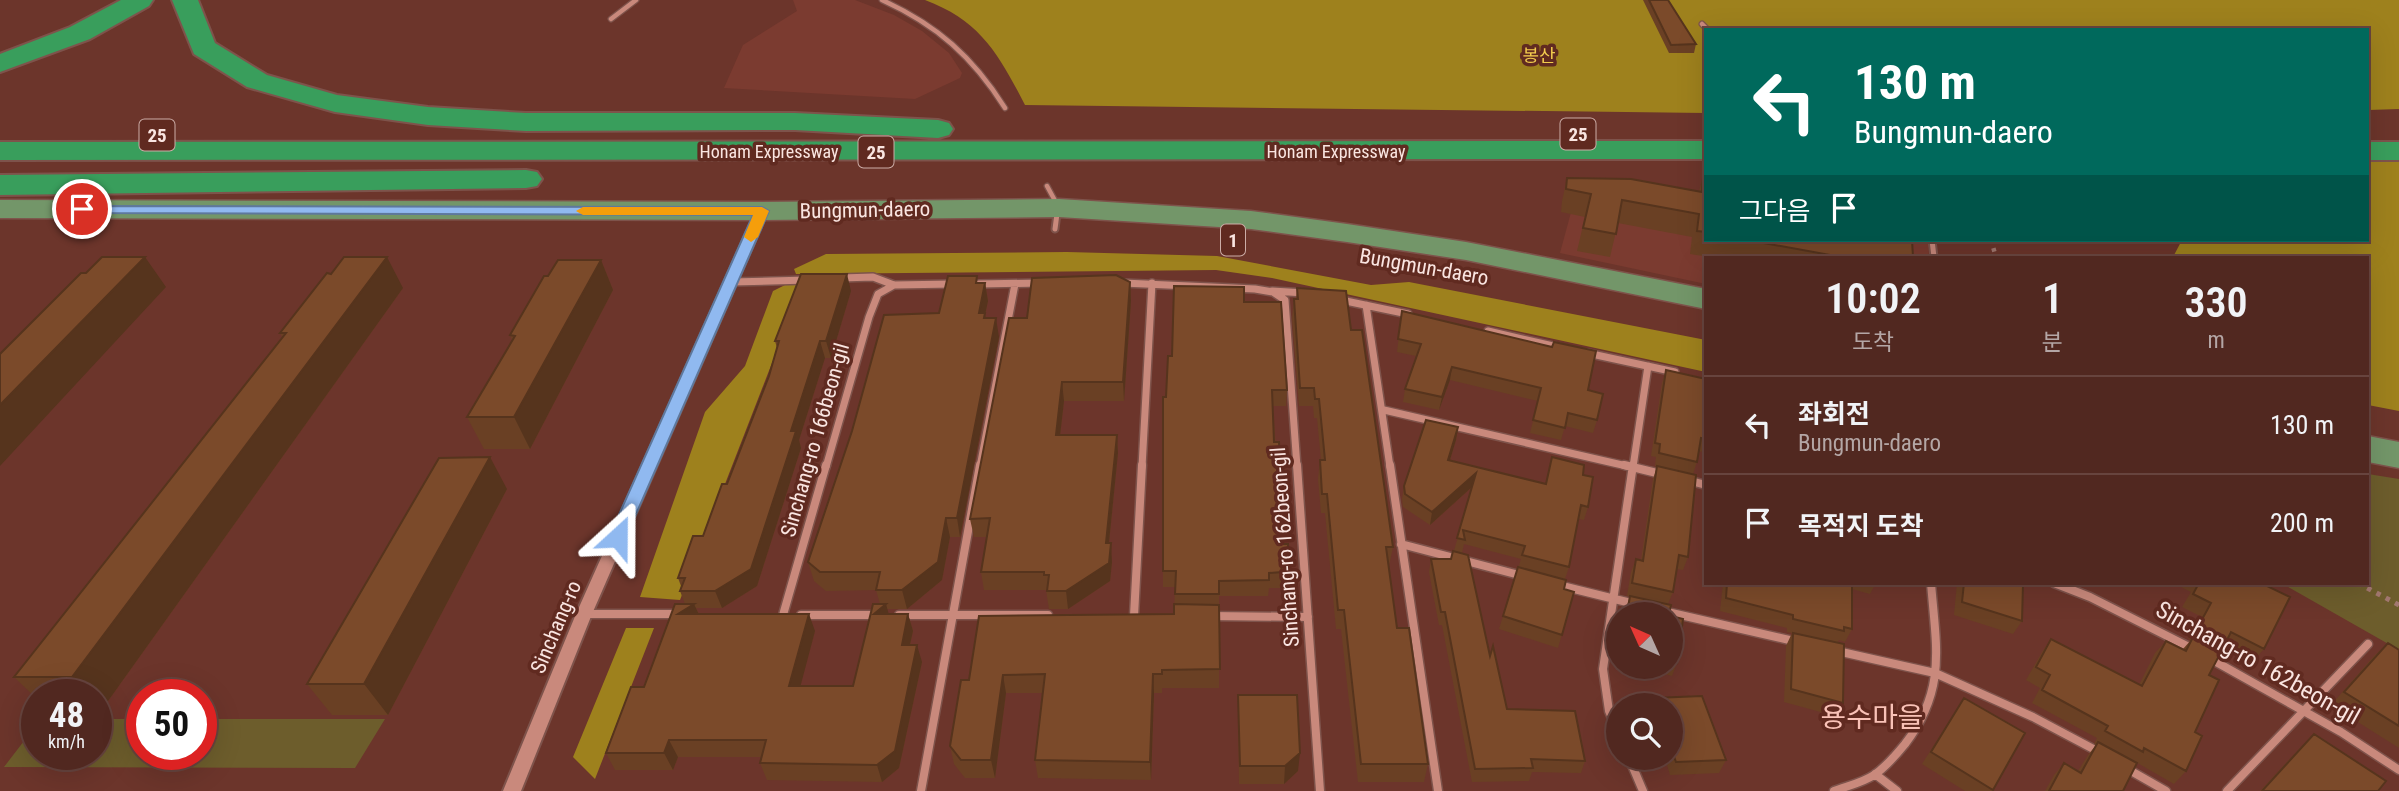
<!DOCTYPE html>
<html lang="ko">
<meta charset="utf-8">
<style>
body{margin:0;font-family:"Roboto Condensed","Noto Sans KR",sans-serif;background:#5b342d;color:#f1f3f6;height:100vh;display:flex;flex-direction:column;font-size:26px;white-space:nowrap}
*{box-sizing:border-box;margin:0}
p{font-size:23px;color:#b4a6a5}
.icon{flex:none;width:38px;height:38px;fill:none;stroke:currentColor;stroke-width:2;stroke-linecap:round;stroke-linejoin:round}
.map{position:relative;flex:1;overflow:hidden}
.side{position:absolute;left:1704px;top:256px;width:665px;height:329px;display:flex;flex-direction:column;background:#512820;border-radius:0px;box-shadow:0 7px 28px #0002,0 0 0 2px #67443e}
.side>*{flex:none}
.hud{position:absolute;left:1704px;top:28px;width:665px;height:214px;border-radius:0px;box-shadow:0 7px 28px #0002,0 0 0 2px #67443e;background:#00695c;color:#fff;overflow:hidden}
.needle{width:46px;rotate:315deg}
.buttons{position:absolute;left:1606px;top:602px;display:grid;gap:14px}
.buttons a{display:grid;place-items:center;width:77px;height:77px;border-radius:50%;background:#512820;box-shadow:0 7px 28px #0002,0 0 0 2px #67443e;font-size:35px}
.speed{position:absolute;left:21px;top:679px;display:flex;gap:14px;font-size:35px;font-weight:700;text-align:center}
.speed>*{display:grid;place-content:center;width:91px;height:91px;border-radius:50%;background:#512820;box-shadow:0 7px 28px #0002,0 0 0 2px #67443e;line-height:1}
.speed small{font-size:18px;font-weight:400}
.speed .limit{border:10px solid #d22;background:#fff;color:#111}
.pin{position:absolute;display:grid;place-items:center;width:60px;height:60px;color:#fff;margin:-30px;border:4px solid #fff;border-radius:50%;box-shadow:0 2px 7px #0007}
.me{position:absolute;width:77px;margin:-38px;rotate:24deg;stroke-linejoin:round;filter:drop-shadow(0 0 5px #0008)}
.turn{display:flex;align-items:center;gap:24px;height:147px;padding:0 35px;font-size:32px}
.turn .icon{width:91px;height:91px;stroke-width:2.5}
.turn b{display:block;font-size:49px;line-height:60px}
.then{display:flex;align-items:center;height:66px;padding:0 35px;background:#0003;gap:14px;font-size:26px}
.eta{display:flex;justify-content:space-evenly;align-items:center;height:119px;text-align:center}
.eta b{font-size:42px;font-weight:600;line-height:49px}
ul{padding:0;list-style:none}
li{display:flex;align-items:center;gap:21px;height:98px;padding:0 35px;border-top:2px solid #67443e}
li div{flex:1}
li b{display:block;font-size:26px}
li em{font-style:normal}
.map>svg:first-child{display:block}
</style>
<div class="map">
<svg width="2399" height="791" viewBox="0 0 2399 791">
<rect width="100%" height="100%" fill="#6c352b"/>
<path fill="#7b3b30" d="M793,0H855L894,15L922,31L949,53L962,73L960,78L915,99L724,88L743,45L797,11Z
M1576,194L1706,240H1928L1929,257H1706V284L1560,253Z"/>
<path fill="#6d5d2c" d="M2368,474L2399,479V650L2281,583H2368Z
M96,719H142V754H201V719H385L355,768L4,767L37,724V754H96Z"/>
<path fill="#9e811d" d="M925,0H2399V109L2368,110V30H1706V113L1025,105C999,55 981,21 925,0Z
M2368,162H2399V411L2368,405V257H2173L2182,240H2368Z
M1067,252L1217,256L1371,285L1409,282L1706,340V372L1272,278L1216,270L796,274L794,269L826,254Z
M803,283L680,600L640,597L705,412L745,366L773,291L787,284Z
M626,628H654L595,779L573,757Z"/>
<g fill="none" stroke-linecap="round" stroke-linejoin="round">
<g stroke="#7e534b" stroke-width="7">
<path id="lane-far1" d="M882,0C937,25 973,57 1005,108
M611,19L636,0
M1702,24L1708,30
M1047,186L1059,208"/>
</g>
<g stroke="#7e534b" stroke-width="9">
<path id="lane" d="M1055,229L1058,206
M1932,240L1934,257"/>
</g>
<g stroke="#7e534b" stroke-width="10">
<path id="street-far1" d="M841,278L873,277L894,285L953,284
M731,282L808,280
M1123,283L1255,289L1273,292L1285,300L1297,467
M979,284L1041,283
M1272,291L1305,293
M1341,300L1408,314
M1366,305L1390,467
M1488,331L1562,348
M1587,353L1675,372
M1384,410L1631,467
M826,467L869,317L878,294L894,285
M980,467L1015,284
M1142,467L1152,283
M1633,467L1648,366"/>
</g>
<g stroke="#7e534b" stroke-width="11">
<path id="street" d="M1297,465L1320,791
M1390,465L1438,791
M1624,465L1661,474
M1687,480L1706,485
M1401,544L1523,576
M2054,583L2090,597L2193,649
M1558,585L1635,604
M1663,611L1798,642
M584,614H680
M783,615L826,465
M801,615H880
M899,615H1048
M1134,616L1142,465
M1210,616L1308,617
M1837,651L1935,673L2033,717L2099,752
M2209,658L2341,732L2399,770
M1619,734L1609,711L1603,669L1633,465
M1629,758L1643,791
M2124,767L2166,791
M1875,774L1897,791
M921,791L980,465
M1834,791C1847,786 1862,783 1874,775C1886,767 1896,755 1905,744C1947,689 1936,647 1931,583
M2227,791L2368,644"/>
</g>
<g stroke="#7e534b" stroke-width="4">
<path id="secondary" d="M762,207L768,211L592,614L521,791H503L576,614L756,211Z"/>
</g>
<g stroke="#7e534b" stroke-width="3">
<path id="primary" d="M1059,199L1251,211L1347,224L1466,242L1706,289V309L1466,260L1347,242L1251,229L1059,217L762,220L0,218V200L762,202Z
M2368,436L2399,442V468L2368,462Z"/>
</g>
<g stroke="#7e534b" stroke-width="4">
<path id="highway" d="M121,0H153L149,6L90,39L0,72V54L70,27Z
M172,0H198L215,43L267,75L337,95L428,107L526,113H795L938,120L949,123L953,129L949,135L938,138L795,130L526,131L428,125L335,112L247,87L194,54Z
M1706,141V159L0,160V142Z
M2368,142H2399V160H2368Z
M526,170L537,172L542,179L537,186L526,188L0,195V175Z"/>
</g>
<path stroke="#a1776f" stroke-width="4.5" stroke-dasharray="3.5 5" stroke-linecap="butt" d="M1991,240L1996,257"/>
<path stroke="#a1776f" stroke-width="5" stroke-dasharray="4.5 6" stroke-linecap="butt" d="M2358,583L2399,605"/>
<use href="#lane-far1" stroke="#c9897c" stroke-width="4.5"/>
<use href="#lane" stroke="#c9897c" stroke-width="5"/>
<use href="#street-far1" stroke="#c9897c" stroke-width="7"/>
<use href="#street" stroke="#c9897c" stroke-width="8"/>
<use href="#secondary" fill="#c9897c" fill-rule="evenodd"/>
<use href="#primary" fill="#739669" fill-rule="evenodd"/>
<use href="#highway" fill="#399e5c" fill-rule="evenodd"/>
</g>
<path fill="#6a4024" d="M1643,0H1668L1696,44L1694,53H1669Z
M1567,178L1699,191L1703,178H1706V240H1912L1913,257H1709L1690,254L1692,237L1618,223L1610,257L1577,251L1585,217L1561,212L1562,201Z
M601,260L613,290L530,449H484L467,417L512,340L510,335L548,276Z
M1130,282L1131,301L1124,401H1064L1060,435H1117L1118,453L1109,543L1112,562L1110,581L1068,609H1049L1046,590H984L981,572L987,537H974L970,519Z
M978,283H985L988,301L985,315L986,318L999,337L960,537H950L942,580L907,609H887L888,614H908L913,631L910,645L922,662L899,768L882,782L767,780L760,763L762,757H678L673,770H615L606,753L644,687L685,604L680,591L681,586L678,578L703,536L727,484L769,376L777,348L775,341L851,291L831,358H825L799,440L801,448L757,586L722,608H696L699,614L815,631L800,686H853L880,604L876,590L826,591L814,581L808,562L939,313Z
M403,288L103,708H96V695H37V699L14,677L282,337L280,333Z
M1297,288L1351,330L1393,547L1389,566L1397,628L1428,764L1424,782H1358L1341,629H1336L1325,513H1321L1318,479L1320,460H1321L1317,418H1314L1313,406H1299L1292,318L1294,299H1296Z
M1244,302L1287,390L1286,406H1273L1283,544L1289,566L1287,582H1281L1280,588H1269L1268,596H1219V688H1162V693H1154L1151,780L1038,778L1035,760L1042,693H1006L995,778H965L954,764L950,746L969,680L1174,614L1175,587H1163V571L1166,397L1172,356Z
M1402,311L1588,390L1597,420L1593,433L1565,426L1561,440L1530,433L1538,401L1450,380L1439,410L1403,402L1405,389L1416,356L1397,352Z
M1666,370L1706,379V453L1699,451L1697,462L1693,474L1688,557L1683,570L1677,569L1673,592L1668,604L1669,614H1624L1630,596H1627L1631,572L1636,559L1641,560L1653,479L1657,467L1655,466L1656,457L1651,456L1662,383Z
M1458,427L1456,440L1450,460L1545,484L1583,475L1588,507L1584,520L1579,519L1569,567L1565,579L1564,589L1574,592L1558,648L1499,629L1521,559L1464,544L1462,553L1490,656L1507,709L1585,761L1581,773L1532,772L1529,781L1472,782L1442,625H1439L1429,572L1431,559H1451L1454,551L1472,487L1430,525L1403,507L1402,499L1404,486Z
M507,489L388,715H332L307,684Z
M1723,583H1876L1870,594L1852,589V629L1845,642L1839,640L1837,643L1843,703L1835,716L1784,702L1786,646L1792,633L1787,632V628L1720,611Z
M1957,583H2018L2022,621L2013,634L1954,615Z
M2173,583H2261L2264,649L2252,662L2222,646L2218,650L2209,675L2186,771L2174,784L2134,761L2123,791H2045L2054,775L2064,763L2078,771L2088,755L2096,745L2094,744L2097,738L2032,703L2040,688L2026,680L2042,652L2051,639L2139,685L2155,653L2166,641L2183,649L2191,640L2188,638L2200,616L2182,607L2191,592Z
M1671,616L1677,663L1672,676L1639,667H1671Z
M2388,643L2399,650V748L2331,705L2374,656Z
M1238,695L1298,771L1284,784H1239Z
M1702,696L1726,760L1719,773L1670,775L1665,758H1671V705H1651L1654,698Z
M1964,698L2025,733L1993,791H1965L1922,764Z
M2314,734L2378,791H2260L2301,747Z"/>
<path fill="#56341d" d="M145,257L166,287L0,466V405Z
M387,257L403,288L103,708L96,701V695H90L72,677Z
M601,260L613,290L530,449L514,417Z
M847,274L851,291L831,358L826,341Z
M1130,282L1131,301L1124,401L1123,382Z
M985,283L988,301L985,315L988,332L979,313Z
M996,318L999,337L960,537L957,518Z
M820,341L825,358L799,440L801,448L757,586L722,608L715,591L791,431Z
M1452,367L1450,380L1439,410L1442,397Z
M1062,382L1064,401L1058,453L1056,435Z
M1458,427L1456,440L1446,473L1448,460Z
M1117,435L1118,453L1107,562L1106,543Z
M490,457L507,489L388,715L364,684Z
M1476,473L1473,486L1430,525L1432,512Z
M946,518L950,537L942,580L907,609L902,590Z
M1111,543L1112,562L1110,581L1068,609L1066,591Z
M694,604L702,621L678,614Z
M886,604L891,622L874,614Z
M809,614L815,631L796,703L789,686Z
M908,614L913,631L906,662L902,645Z
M917,645L922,662L899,768L882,782L877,765Z
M1153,674L1154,693L1151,780L1150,762Z
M1003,675L1006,693L995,778L991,760Z
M669,740L678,757L673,770L664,753Z
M1300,753L1298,771L1284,784L1285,766Z"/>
<path fill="#7b4a2a" stroke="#56341d" stroke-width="2" d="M1649,0H1668L1696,44L1671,45Z
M1567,178L1631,179L1702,192L1703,178H1706V232L1697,231L1699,214L1622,200L1616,234L1583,228L1591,194L1566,189Z
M1747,240H1912L1913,257H1841Z
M102,257H145L0,405V354L81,273H86Z
M344,257H387L72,677H14L286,333H280L327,273L331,274Z
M558,260H601L514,417H467L515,336L510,335L544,276H548Z
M801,274H847L826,341H820L791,431H796L751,569L715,591H680L685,578H678L693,536H703L722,484H727L769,376L779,341H775Z
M1116,275L1130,282L1123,382H1062L1056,435H1117L1106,543H1111L1109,563L1066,591H1047L1049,575H1044V572H981L990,518L970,519L1009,318H1027L1032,278Z
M948,276H977L976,283H985L979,313H985L984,318H996L957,518H946L938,562L902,590H876L880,572H820L808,562L852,431L884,315L939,313Z
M1174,286L1244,287V302H1281L1287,390H1272L1274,442H1279L1283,544H1288L1289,566H1281L1282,572L1269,573V580L1219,581V594H1175L1176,571H1163V397H1166L1168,356H1172Z
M1297,288L1346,291L1351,330H1362L1393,547H1386L1397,628H1409L1428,764H1361L1344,610H1338L1327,494H1322L1320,460H1325L1319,399H1315L1314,388H1300L1294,299H1298Z
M1402,311L1552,347L1554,342L1596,351L1588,390L1603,394L1597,420L1568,413L1565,428L1533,420L1541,388L1452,367L1442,397L1405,389L1421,344L1398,339Z
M1666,370L1706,379V439L1701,438L1697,462L1659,453L1660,444L1655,443Z
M1426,420L1458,427L1448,460L1546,484L1552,457L1584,465L1583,475L1593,477L1588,507L1581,505L1569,567L1522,555L1525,546L1463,530L1465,540L1457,538L1476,473L1432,512L1405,494L1404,486Z
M490,457L364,684H307L439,458Z
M1657,466L1696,475L1688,557L1679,555L1673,592L1632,583L1636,559L1643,561Z
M1453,551L1468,555L1490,656L1493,646L1507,709L1575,711L1585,761L1531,759L1533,768L1475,769L1445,612H1441L1431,559H1451Z
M1518,567L1566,580L1564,589L1574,592L1562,635L1503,616Z
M1727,583H1852V629L1844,627V631L1793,619V615L1726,598Z
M1964,583H2018L2023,584L2022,621L1962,602Z
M2199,583H2261L2290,597L2264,649L2231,632L2227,640L2199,625L2211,603L2193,594Z
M1630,596L1671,605L1669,614H1627Z
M675,604H694L678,614H809L789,686H853L873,604H886L874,614H908L902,645H917L895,751L877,765L760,763L766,740H669L664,753H606L631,687H644Z
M1174,604L1219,605L1220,669L1162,670V674H1153L1150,762L1035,760L1045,674L1003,675L991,760H961L950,746L961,680H969L979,616L1174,614Z
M1671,616L1683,619L1677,663L1671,662Z
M1793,633L1844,644L1843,703L1791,689Z
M2193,637L2221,652L2209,675L2219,680L2195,732L2202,736L2186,771L2144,748L2143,752L2105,731L2108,726L2042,690L2050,675L2036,667L2051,639L2142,686L2166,641L2186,651Z
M2388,643L2399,650V726L2344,692Z
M1238,695H1297L1300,753L1285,766H1240Z
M1702,696L1726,760L1676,762L1671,748V705H1657L1654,698Z
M1964,698L2025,733L1993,790L1931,752Z
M2314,734L2386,781L2378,791H2262Z
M2098,742L2137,763L2123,791H2049L2064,763L2081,773Z"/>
<path fill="#90b9f0" stroke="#5e789c" stroke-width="2" d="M77,206L762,207L769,211L626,537L618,544L609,537L753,215L82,213L77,212Z"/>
<path fill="#f59e0b" d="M762,207L769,211L758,237L751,242L744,237L753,215H583L576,211L583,207Z"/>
<g text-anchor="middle" stroke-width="7" stroke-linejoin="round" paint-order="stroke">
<g font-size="18" fill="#f2cc4e" stroke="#602a20">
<text x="1539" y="62">봉산</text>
</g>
<g font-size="18" fill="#fae5e1" stroke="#602a20">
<text x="769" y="158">Honam Expressway</text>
<text x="1336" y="158">Honam Expressway</text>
</g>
<g fill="#602a20" stroke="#ccada7" stroke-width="2">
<rect x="1560.5" y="118.5" width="35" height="31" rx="5"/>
<rect x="139.5" y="119.5" width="35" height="31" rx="5"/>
<rect x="858.5" y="136.5" width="35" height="31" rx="5"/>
<rect x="1221" y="224.5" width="24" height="31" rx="5"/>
</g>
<g font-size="19" font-weight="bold" fill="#fae5e1">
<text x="1578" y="141">25</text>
<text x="157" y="142">25</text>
<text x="876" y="159">25</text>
<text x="1233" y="247">1</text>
</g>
<g font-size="21" fill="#fae5e1" stroke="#602a20">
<text transform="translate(865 210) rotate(-1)" y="7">Bungmun-daero</text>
<text transform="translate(1424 267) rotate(10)" y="7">Bungmun-daero</text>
<text transform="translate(815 440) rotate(-74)" y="7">Sinchang-ro 166beon-gil</text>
<text transform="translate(1285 547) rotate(-94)" y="7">Sinchang-ro 162beon-gil</text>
<text transform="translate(556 627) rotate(-67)" y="7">Sinchang-ro</text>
</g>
<g font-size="24" fill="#fae5e1" stroke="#602a20">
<text transform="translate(2258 663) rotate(29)" y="8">Sinchang-ro 162beon-gil</text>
</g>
<g font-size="28" fill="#f9c2b7" stroke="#602a20">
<text x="1872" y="727">용수마을</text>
</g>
</g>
</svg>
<div class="buttons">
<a><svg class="needle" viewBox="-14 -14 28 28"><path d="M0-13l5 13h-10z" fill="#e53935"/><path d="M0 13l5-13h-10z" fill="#b4a6a5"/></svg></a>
<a><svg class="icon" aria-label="search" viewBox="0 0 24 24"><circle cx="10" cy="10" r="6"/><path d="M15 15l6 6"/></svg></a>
</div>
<div class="speed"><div>48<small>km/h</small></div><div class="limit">50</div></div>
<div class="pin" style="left:82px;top:209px;background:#d93025"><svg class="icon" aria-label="arrive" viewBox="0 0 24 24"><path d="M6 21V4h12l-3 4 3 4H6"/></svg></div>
<svg class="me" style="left:618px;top:537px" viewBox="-20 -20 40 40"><path d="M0-17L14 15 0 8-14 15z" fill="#90b9f0" stroke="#fff" stroke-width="4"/></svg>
<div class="hud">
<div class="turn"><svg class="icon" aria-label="left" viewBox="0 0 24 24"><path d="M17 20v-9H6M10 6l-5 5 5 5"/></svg><div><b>130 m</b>Bungmun-daero</div></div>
<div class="then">그다음<svg class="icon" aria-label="arrive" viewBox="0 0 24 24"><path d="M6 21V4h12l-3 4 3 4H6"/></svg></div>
</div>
<section class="side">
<div class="eta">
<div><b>10:02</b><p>도착</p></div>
<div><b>1</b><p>분</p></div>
<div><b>330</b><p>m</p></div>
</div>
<ul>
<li><svg class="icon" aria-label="left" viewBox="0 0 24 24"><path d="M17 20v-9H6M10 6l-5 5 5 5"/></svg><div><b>좌회전</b><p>Bungmun-daero</p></div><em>130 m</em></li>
<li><svg class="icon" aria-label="arrive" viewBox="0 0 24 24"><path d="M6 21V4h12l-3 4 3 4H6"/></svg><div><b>목적지 도착</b></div><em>200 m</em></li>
</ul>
</section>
</div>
